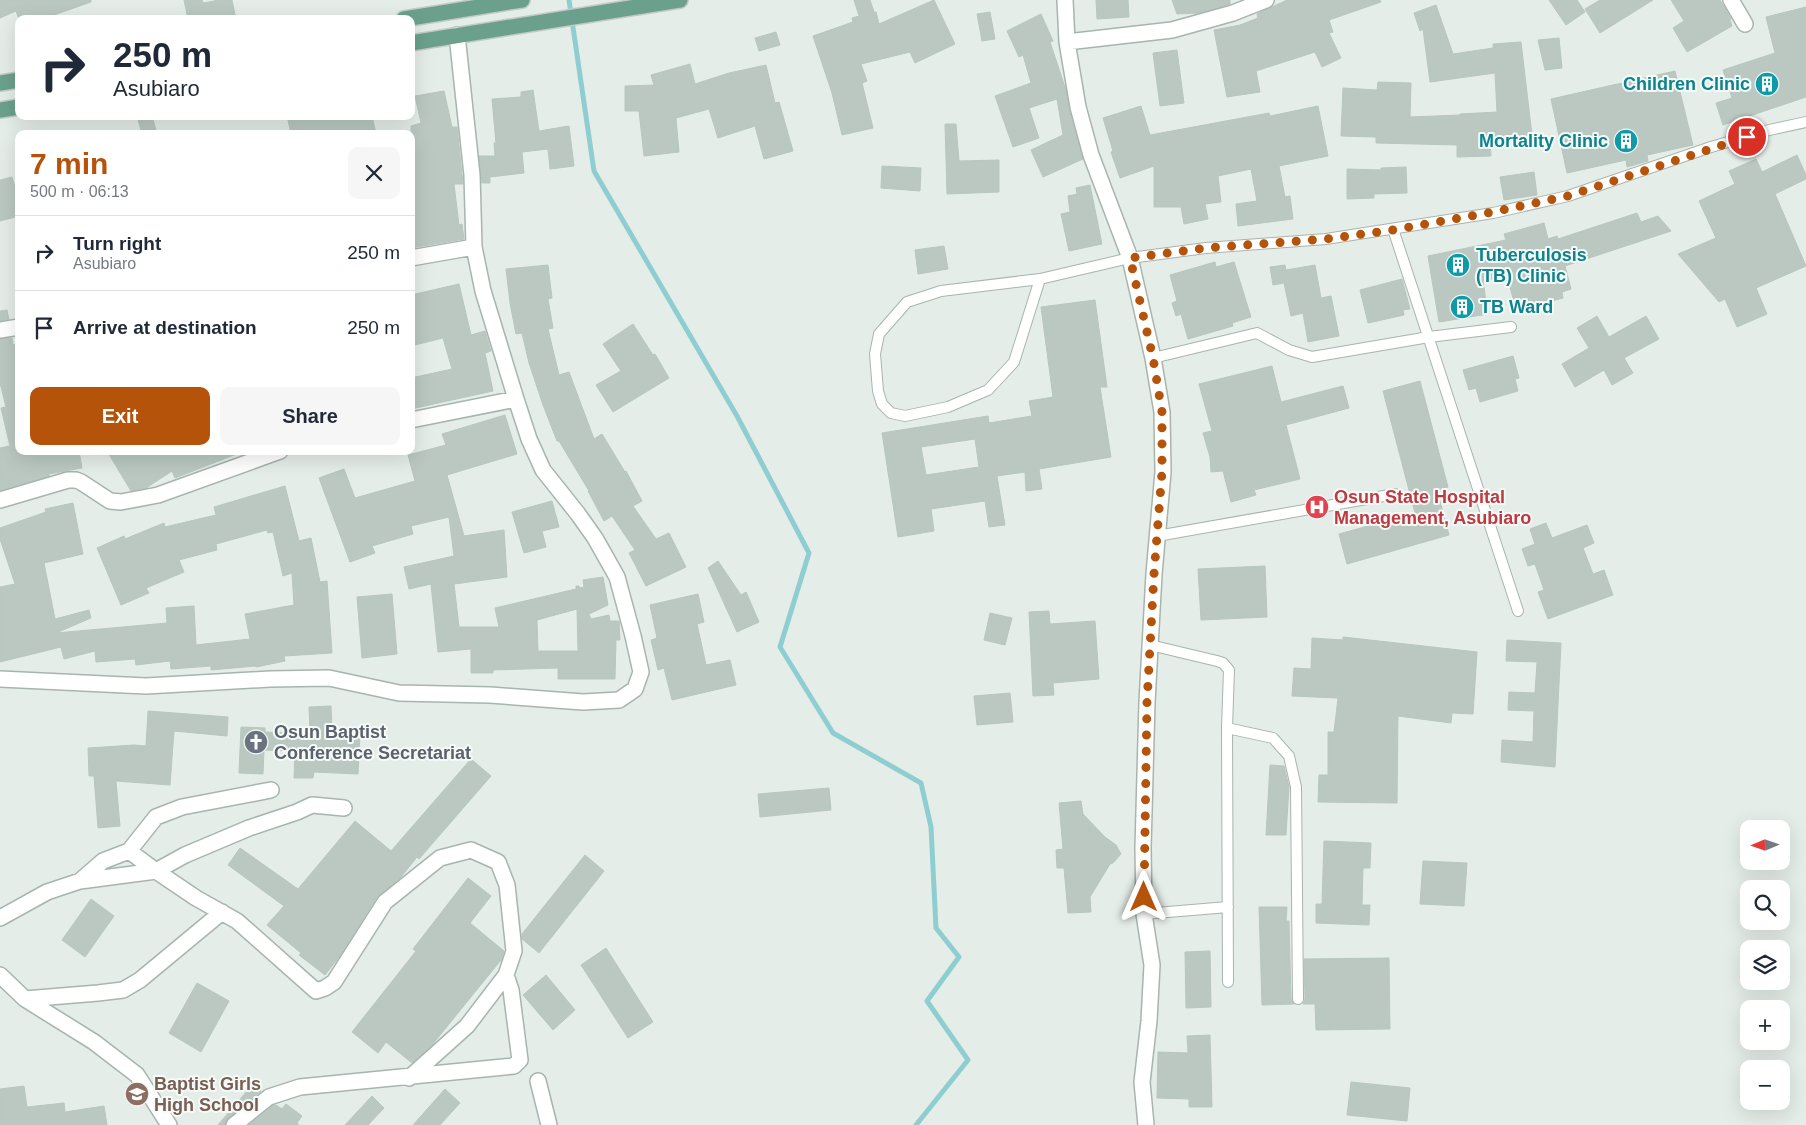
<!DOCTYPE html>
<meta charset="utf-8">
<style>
body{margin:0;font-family:Helvetica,sans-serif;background:#f6f6f7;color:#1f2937;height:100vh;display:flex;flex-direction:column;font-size:19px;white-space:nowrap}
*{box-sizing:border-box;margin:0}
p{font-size:16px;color:#747a83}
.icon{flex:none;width:28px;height:28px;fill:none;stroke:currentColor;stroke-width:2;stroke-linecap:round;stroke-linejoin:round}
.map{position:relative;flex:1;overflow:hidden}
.sheet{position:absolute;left:15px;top:130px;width:400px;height:325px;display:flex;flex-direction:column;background:#fff;border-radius:10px;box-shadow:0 5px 20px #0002}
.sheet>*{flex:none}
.guide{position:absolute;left:15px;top:15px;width:400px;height:105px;border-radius:10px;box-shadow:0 5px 20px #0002;background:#fff;color:#1f2937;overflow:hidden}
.needle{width:32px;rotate:268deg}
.fabs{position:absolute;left:1740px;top:820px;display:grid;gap:10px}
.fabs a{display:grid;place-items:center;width:50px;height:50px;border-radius:10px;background:#fff;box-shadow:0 5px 20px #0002;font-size:25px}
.pin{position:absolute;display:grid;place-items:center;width:42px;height:42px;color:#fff;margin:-21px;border:2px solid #fff;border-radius:50%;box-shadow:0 1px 5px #0007}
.me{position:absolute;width:55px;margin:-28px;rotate:0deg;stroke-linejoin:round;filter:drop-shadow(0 0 4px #0008)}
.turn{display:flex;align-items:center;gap:18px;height:105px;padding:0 15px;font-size:22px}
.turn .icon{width:65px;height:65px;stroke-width:2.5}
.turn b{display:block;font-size:35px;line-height:42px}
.round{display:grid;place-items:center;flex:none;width:52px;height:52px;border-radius:10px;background:#f6f6f7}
.headline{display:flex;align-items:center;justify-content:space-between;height:85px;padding:0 15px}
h1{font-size:30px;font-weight:700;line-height:38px;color:#b45309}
.cta{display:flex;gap:10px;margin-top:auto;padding:10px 15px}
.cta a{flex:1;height:58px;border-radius:10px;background:#b45309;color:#fff;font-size:20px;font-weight:700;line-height:58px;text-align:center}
.cta a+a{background:#f6f6f7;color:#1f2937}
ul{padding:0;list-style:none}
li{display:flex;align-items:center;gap:15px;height:75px;padding:0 15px;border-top:1px solid #e0e1e3}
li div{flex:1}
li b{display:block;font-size:19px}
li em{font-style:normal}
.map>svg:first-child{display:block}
</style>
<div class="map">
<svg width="1806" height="1125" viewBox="0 0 1806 1125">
<rect width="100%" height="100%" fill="#e5ede8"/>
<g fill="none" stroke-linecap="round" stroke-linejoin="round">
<path stroke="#8fced0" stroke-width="5" d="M569,0L594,171L737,416L809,553L780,647L833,733L921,783L931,827L936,928L959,957L927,1001L968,1060L916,1125"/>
</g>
<path fill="#bac8c1" stroke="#b7c7be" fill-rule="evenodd" d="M0,0H91V2L54,15L56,19H19L16,11L0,18Z
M184,0H202L203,3L219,0H232L236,19H188Z
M854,0H870L874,12H876L879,24L934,0L955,44L915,63L910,52L861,64L867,81L862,83L873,128L842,135L832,93L813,36L853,22L852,18L859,16Z
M1096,0H1128L1129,17L1097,19Z
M1172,0H1230V4L1199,13L1177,14Z
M1287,0H1380L1381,2L1329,20L1333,32L1329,33L1341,58L1322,67L1315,52L1256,71L1260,92L1227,97L1214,30L1240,25L1258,18L1257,14Z
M1549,0H1577L1585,12L1566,25Z
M1600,0H1653L1600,33L1585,9Z
M1671,0H1720L1731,19L1730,20L1732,26L1687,52L1673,28L1684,21Z
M1436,5L1453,54L1493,48V44L1521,42L1532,135L1490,140L1491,156L1457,157V145L1376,143V137L1341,136L1343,88L1377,90L1378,82L1411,83L1410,117L1460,115V114L1497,112L1495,73L1430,82L1423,29L1420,31L1414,13Z
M1806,7V97L1723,125L1716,103L1732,98L1723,70L1775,53L1766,17Z
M990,12L995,39L982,41L977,14Z
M1041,14L1053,41L1050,42L1066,90L1069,109L1083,159L1043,177L1031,150L1063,135L1057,99L1029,108L1039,138L1013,147L995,96L1031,83L1023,55L1019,57L1007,31Z
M776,32L780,45L759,51L755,38Z
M1559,38L1562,68L1545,70L1538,40Z
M1177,50L1184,103L1160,106L1153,53Z
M690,64L695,84L729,73L766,65L775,103L779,102L793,151L764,159L755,126L718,138L709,109L676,118L679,152L644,156L639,111H625V86L654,85L651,75Z
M1675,71L1693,145L1647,155L1648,161L1627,167L1626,160L1567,173L1551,99Z
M533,90L539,131L569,126L574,166L550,169L548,149L522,152L524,173L490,177V183H482L479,156H495L494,143H496L492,99L521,97V92Z
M444,91L452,127H457L463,184H454L459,225L462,224L464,239L411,248V126L421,123L415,96Z
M1141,106L1150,135L1269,113L1270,116L1318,106L1328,156L1279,166L1285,197L1290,196L1293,219L1238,226L1236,204L1257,201L1251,169L1218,176L1221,202L1205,204L1208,219L1184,224L1181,207H1154V166L1120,178L1111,152L1113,151L1103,118Z
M137,116H152L157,134H142Z
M307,116H372L376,134H291L288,120Z
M945,124H956L959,161L999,160V192L947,194Z
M1797,155L1806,175V179L1775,194L1806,266L1756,288L1767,314L1737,327L1725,299L1719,302L1678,254L1716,238L1699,201L1735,184L1729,171L1756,159L1762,172Z
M882,166L921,168L920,191L881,188Z
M1406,167L1407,193L1374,194V198L1347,199V169L1381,170V168Z
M1534,172L1537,195L1504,200L1500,177Z
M12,177L19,200V216L0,221V180Z
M1090,185L1102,244L1069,251L1061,214L1070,212L1068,196L1077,194L1076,188Z
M1637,213L1641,222L1658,216L1671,231L1565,266L1571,289L1562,292L1563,298L1523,309L1521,301L1514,302L1507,276L1483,281L1488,314L1439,322L1428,256L1506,240L1504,234L1544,223L1548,239L1557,236L1558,239Z
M944,246L948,269L918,274L915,250Z
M1215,262L1216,267L1234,262L1251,317L1232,323L1233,326L1188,339L1181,314L1176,316L1172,303L1177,301L1170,275Z
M548,265L552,298L548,299L553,328L548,329L559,375L569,372L594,439L602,434L625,472L626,471L642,501L633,506L656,539L669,533L686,567L646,586L629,553L635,550L612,516L604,521L588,491H589L559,441H557L543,405L529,363L522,333L516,334L510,303L506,269Z
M1285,265L1286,270L1315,265L1321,298L1331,296L1339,336L1308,342L1303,313L1291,316L1284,283L1273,285L1270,267Z
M1402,279L1410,309L1403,310L1404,315L1368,323L1360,290Z
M459,284L471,335L485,331L491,351L485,353L493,391L411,409V378L452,369L443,338L411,346V295Z
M1095,300L1107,387H1100L1111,457L1039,469L1042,489L1026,491L1025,472L997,476L1005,525L989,527L985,501L931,509L934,531L898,537L882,433L988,416L989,423L1032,416L1029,401L1053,397L1041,307ZM975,439L979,467L926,475L921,447Z
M7,310L9,319L0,321V311Z
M1597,316L1609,337L1646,316L1659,339L1624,358L1633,373L1612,385L1604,370L1575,387L1562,364L1589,348L1577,328Z
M633,324L653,355L655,354L669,378L613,412L596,385L621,371L603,344Z
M12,338L13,345L19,343V451H79L82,468L49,474V476L0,490V448L10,446L1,408L6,407L0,383V339Z
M1513,356L1519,378L1515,379L1518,391L1480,402L1476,388L1469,390L1463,370Z
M1272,366L1281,402L1343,386L1349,408L1286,425L1300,479L1254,490L1256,495L1231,502L1223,471L1211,472L1210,457L1203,433L1212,431L1199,384Z
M1420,381L1448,487L1437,490L1449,535L1347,564L1339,534L1415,513L1383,391Z
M505,415L517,454L447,475L464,536L504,530L507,577L454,584L459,627H499L495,608L576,589V586H579L580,588L584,587L583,580L603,577L608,605L589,614L591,619L609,615L610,621H619L620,640H616L615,679H558V668L493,670V673H471V649L438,652L431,584L409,589L404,567L454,556L449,517L411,526L413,534L372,546L375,553L350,562L319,478L344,469L355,498L415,481L408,455L446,445L442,434ZM577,609L578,651H538L537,620Z
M107,451H242V452L175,478L172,471L146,488L131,491Z
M285,486L299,541L311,538L320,582L327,581L332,653L284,656L285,661L256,667L255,666L211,670V666L171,669L170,661L136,665L135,659L96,662L95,651L64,659L61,647L0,662V587L15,584L0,539V528L46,512L45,509L73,503L83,554L44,563L55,619L89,610L91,618L56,633L167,623L166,608L194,606L196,645L250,639L245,614L294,605L292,573L283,576L273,532L268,533L267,530L216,544L217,550L179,560L184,572L146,588L149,593L121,605L97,548L124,536L125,539L164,523L165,527L216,515L214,507Z
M552,501L559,527L542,531L546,547L524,553L512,512Z
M1546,523L1552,538L1587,525L1594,543L1583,548L1593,574L1604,570L1613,595L1548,619L1538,592L1544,590L1535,564L1528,566L1522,549L1535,544L1530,529Z
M718,561L741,595L746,592L759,622L737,632L708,568Z
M1265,566L1267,617L1201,620L1198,569Z
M392,594L397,654L362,658L357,597Z
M698,594L704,622L697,624L706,665L730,660L736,685L672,700L664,668L658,670L651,640L657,638L650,605Z
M1049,611L1050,624L1095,621L1099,679L1053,683L1054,695L1033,696L1029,612Z
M990,613L1012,618L1005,645L984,640Z
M1343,637L1477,652L1473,714L1452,713L1451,723L1398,716L1397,803L1318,802L1319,775H1328V732H1334L1338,698L1292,696L1294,668L1311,669L1312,638L1343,640Z
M1507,640L1561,643L1555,767L1501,762L1502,740L1533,742L1534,711L1508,710L1509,692L1535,693L1537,662L1506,661Z
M1010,693L1013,722L977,725L974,696Z
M331,706L332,733L360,734L358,774L314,772L313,778H294L295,751L264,750L263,774L239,773L241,727L265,728V732L310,734L309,707Z
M148,711L228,717L227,736L174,731L170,785L116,781L120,826L98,828L94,776H89L88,748L134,745L146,746Z
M471,759L491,776L419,859L417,857L401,877L377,897L339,957L325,975L299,955L301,953L267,925L284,906L228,865L240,848L298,889L355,821L391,851Z
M1270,765L1284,766L1289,787L1286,835H1266Z
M829,788L831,810L760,817L758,794Z
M1081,801L1083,814L1105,837L1116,845L1121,854L1113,863L1110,864L1090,897L1091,912L1068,913L1064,868H1057L1056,850L1063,849L1059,803Z
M1324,841L1371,843L1370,868H1363L1362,905H1370L1369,925L1316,923V904H1322Z
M585,855L604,871L539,953L522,939V934Z
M1423,861L1467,863L1464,906L1420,904Z
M468,878L491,896L470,923L504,951L501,960L432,1045L412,1063L386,1042L378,1053L352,1032L416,951L413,949Z
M91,899L114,916L85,957L62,940Z
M1259,907H1287L1286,921H1289L1291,999L1294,1004L1262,1005Z
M606,948L653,1022L628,1038L581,965Z
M1210,951L1211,1007L1186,1008L1185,952Z
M1389,958L1390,1029L1316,1030L1315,1004H1303L1305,999L1304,959Z
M546,975L575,1010L553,1030L523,995Z
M197,983L229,1001L201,1052L169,1033Z
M1210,1035L1212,1107H1189V1099L1157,1098L1158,1052L1188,1053L1187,1036Z
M1351,1082L1410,1088L1407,1121L1347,1115Z
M253,1084L261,1091L228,1118L225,1125H218Z
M24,1086L27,1107L64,1103L65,1112L104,1106L107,1125H0V1089Z
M445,1089L460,1103L440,1125H413Z
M372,1096L384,1108L368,1125H345Z
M286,1104L302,1116L297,1123L299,1125H249L274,1105H276L282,1109Z"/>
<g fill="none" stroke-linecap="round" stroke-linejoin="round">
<g stroke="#a7b5ae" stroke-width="12">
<path id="lane" d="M1393,229L1518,611
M1040,279L1014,362L988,390L948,407L905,416L891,413L882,404L878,391L875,354L879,334L907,302L941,291L1040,279L1130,258L1206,248L1326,239L1493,213L1568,196L1711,147L1765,131L1806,122
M1153,358L1257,333L1289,350L1312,357L1429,337L1511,327
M1157,536L1395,494
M1150,645L1217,661L1223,663L1229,670L1227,728L1228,982
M1227,728L1273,738L1289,756L1296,787L1298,999
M1144,914L1228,907"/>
</g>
<g stroke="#a7b5ae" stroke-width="18">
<path id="street" d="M1065,0L1067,42L1078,107L1091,155L1130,258L1153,358L1162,412L1163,472L1154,574L1147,702L1143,848L1144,914L1152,965L1149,1021L1142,1082L1146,1125
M1731,0L1745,24
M1067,42L1172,30L1233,13L1266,0
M411,258L474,247
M0,330L19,327
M411,420L516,399
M0,500L68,480H76L81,482L110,501L121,502L158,495L280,451
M0,679L146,686L270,679L329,678L399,693L490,695L583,702L619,700L635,689L641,672L633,636L617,577L595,538L578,514L543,470L529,439L516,399L483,291L474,247L472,175L457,35
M129,851L156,871L185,855L249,828L297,812L312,805L344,808
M80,881L103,861L129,851L156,817L182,807L271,790
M0,918L47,892L80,881L156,871L196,898L237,921L316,991L325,988L334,982L385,902L440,858L471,850L498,862L507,885L514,951L506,975L467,1026L409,1078
M0,975L25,999L94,1042L137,1075L169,1125
M25,999L98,993L123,990L140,980L222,912
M538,1081L549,1125
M234,1125L269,1097L300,1087L514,1066L520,1060L511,990L506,975"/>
</g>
<g stroke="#c2c9c6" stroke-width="18">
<path id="primary" d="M404,19L522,0
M411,43L680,0
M0,83L19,80
M0,110L19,107"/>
</g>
<use href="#lane" stroke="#fff" stroke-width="10"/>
<use href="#street" stroke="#fff" stroke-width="15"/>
<use href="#primary" stroke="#6ba18c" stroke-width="15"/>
</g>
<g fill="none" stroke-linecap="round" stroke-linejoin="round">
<path stroke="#b45309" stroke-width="9" stroke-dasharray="0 16.2" d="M1144,897L1147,702L1154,574L1162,472V412L1153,358L1130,258L1206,248L1326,239L1393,230L1493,212L1568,196L1747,137"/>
</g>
<defs>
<g id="building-disc" transform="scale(1.25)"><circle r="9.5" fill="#0f9aa8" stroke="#f5faf7"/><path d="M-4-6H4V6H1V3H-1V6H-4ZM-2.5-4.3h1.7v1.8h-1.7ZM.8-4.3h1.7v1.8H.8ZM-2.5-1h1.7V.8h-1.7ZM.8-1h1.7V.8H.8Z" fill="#fff"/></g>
<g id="hospital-disc" transform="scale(1.25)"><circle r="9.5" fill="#e0444e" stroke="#f5faf7"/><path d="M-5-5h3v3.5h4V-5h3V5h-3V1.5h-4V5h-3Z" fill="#fff"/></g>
<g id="church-disc" transform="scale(1.25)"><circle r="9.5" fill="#6b7280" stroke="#f5faf7"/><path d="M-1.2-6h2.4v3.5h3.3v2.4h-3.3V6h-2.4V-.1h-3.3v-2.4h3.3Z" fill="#fff"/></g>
<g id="school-disc" transform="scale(1.25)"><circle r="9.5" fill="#8d6e63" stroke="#f5faf7"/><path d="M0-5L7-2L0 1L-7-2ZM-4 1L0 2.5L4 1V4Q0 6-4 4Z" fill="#fff"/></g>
</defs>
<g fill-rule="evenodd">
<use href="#building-disc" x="1767" y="84"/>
<use href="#building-disc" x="1626" y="141"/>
<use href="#building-disc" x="1458" y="265"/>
<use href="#building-disc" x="1462" y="307"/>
<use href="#hospital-disc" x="1317" y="507"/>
<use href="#church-disc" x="256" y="742"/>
<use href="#school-disc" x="137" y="1094"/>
</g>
<g text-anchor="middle" stroke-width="4" stroke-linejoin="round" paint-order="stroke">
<g font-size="18" font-weight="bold" fill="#0d838f" stroke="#f5faf7" text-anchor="end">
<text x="1750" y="90">Children Clinic</text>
<text x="1608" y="147">Mortality Clinic</text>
<text x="1476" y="261" text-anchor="start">Tuberculosis<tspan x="1476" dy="21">(TB) Clinic</tspan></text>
<text x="1480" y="313" text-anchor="start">TB Ward</text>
</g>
<g font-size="18" font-weight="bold" fill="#be3a42" stroke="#f5faf7" text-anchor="start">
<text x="1334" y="503">Osun State Hospital<tspan x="1334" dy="21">Management, Asubiaro</tspan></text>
</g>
<g font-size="18" font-weight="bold" fill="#5b616d" stroke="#f5faf7" text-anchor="start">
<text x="274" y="738">Osun Baptist<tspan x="274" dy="21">Conference Secretariat</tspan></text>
</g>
<g font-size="18" font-weight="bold" fill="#785e54" stroke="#f5faf7" text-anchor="start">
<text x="154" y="1090">Baptist Girls<tspan x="154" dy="21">High School</tspan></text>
</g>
</g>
</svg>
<div class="fabs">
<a><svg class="needle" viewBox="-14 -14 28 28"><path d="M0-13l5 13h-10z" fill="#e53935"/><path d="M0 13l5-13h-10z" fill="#747a83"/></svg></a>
<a><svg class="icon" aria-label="search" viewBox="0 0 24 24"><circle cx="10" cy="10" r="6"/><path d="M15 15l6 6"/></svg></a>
<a><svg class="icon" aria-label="layers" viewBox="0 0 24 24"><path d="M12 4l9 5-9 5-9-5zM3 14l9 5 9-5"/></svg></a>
<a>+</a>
<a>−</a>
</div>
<div class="pin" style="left:1747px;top:137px;background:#d93025"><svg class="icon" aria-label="arrive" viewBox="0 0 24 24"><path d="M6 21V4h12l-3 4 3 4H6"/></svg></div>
<svg class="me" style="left:1144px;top:897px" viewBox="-20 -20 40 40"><path d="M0-17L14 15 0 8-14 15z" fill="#b45309" stroke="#fff" stroke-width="4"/></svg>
<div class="guide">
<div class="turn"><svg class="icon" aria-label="right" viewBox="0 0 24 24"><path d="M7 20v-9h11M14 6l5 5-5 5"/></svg><div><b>250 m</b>Asubiaro</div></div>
</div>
<section class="sheet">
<div class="headline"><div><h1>7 min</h1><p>500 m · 06:13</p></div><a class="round"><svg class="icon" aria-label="close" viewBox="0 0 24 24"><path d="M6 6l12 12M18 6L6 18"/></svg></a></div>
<ul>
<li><svg class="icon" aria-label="right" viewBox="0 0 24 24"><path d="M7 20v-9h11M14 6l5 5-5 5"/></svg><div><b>Turn right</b><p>Asubiaro</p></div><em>250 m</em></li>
<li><svg class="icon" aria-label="arrive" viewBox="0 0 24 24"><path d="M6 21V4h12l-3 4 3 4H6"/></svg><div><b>Arrive at destination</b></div><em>250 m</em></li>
</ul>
<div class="cta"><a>Exit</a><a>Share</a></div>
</section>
</div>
